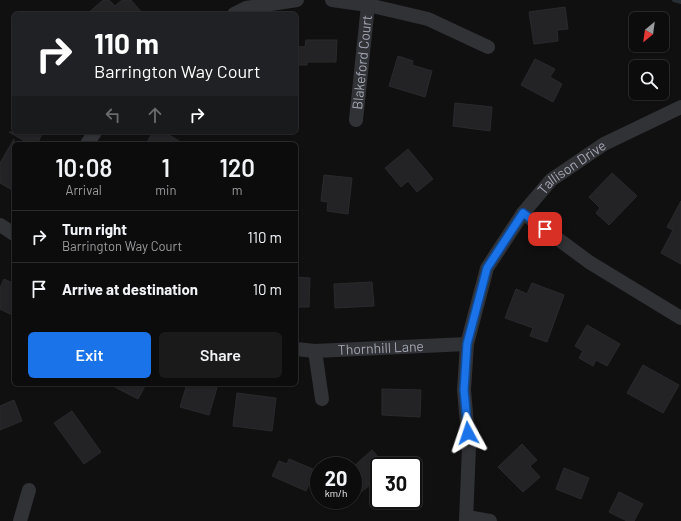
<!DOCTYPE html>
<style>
body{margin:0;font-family:Barlow,sans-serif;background:#1a1a1b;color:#f1f3f6;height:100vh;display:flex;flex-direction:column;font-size:15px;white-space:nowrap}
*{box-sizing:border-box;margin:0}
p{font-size:13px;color:#9a9b9d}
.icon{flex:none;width:22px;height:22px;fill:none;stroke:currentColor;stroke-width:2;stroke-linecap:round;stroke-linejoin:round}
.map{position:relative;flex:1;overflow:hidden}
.drawer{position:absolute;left:12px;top:142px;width:286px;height:244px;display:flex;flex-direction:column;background:#0c0c0d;border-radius:6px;box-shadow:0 1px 3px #0004,0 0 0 1px #2c2c2e}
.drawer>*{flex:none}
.hud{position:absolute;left:12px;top:12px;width:286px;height:122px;border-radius:6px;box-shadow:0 1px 3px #0004,0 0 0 1px #2c2c2e;background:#202124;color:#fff;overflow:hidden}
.needle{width:26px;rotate:209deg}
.fabs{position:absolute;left:629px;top:12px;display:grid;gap:8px}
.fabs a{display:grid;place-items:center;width:40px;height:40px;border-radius:6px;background:#0c0c0d;box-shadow:0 1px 3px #0004,0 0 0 1px #2c2c2e;font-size:20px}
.speed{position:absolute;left:310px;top:457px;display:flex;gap:8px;font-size:20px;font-weight:700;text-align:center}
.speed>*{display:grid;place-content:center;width:52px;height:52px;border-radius:50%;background:#0c0c0d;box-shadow:0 1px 3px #0004,0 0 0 1px #2c2c2e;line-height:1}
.speed small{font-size:10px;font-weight:400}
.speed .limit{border:2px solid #111;border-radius:6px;background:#fff;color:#111}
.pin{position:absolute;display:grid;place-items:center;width:34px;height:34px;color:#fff;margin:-17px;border-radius:8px;box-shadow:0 2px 6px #0006}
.me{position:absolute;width:44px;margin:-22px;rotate:355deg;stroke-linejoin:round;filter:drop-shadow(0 0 3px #0008)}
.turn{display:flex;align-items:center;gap:14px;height:84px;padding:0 16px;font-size:18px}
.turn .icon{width:52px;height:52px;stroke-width:2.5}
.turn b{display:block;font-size:28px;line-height:34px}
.lanes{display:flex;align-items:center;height:38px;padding:0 16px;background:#0003;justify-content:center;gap:20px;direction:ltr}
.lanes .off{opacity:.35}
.eta{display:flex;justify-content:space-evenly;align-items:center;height:68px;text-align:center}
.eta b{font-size:24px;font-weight:600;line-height:28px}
.cta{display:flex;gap:8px;margin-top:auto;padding:8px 16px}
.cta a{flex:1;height:46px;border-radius:6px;background:#1a73e8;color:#fff;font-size:16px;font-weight:600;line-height:46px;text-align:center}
.cta a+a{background:#1a1a1b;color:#f1f3f6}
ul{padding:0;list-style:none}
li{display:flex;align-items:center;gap:12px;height:52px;padding:0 16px;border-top:1px solid #2c2c2e}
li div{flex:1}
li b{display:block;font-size:15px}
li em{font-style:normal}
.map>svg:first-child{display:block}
</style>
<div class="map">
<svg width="681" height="521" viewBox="0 0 681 521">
<rect width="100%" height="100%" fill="#101011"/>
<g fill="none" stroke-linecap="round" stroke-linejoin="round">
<path stroke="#272e34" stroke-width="4" d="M674,0L681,2"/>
</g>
<path fill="#232325" stroke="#2a2a2d" d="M103,0H109L115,6L122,0H131L143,14H87Z
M565,7L568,29L557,30L558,41L534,44L529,12Z
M306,40H337L336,62H307V65H296V46L305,47Z
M398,56L413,61L412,65L432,71L425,97L389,86Z
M535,59L555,69L550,77L562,84L553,102L521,85Z
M455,103L492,107L490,131L453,126Z
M9,132H43L37,144H30Z
M153,132H164L184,144H146Z
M14,139V191L0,183V163Z
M408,149L433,179L417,192L408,181L401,187L385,168Z
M612,173L637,196L609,225L596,213L600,208L589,197Z
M324,175L352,178L348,214L327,211L328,202L321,201Z
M681,201V264L661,253L673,230L667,227Z
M296,277L310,278L309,307H296Z
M4,279L14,284V316L0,309V288Z
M372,282L374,306L335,308L334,284Z
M532,283L564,295L547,342L530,336L533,328L505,318L516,289L527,294Z
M587,325L620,344L607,366L596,360L593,366L579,358L583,351L575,346Z
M643,365L679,385L663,413L627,393Z
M109,384H146L138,399Z
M187,384H218L209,415L180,407Z
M382,389L421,390L420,417L382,415Z
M237,393L276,398L272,431L233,426Z
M14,400L22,421L0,430V406Z
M72,411L101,452L84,464L54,423Z
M522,444L537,460L530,466L540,477L523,492L498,467Z
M372,450L386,466H379V473L368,483L370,485L361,492L353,483V467Z
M289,459L315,470L306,491L272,476L279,461L287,464Z
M564,468L589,478L581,499L556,489Z
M619,492L643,504L634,521H627L609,512Z"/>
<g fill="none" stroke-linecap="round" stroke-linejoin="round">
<g stroke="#313236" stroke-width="14">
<path d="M332,0L368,5L428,19L488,47"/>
<path d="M234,14L246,8L297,0"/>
<path id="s1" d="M356,120L368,5"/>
<path d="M87,144L95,132"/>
<path d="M523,213L589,262L681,318"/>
<path d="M0,225L14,234"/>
<path id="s2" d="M296,349L315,351L467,344"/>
<path d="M315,351L322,399"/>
<path d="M467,517L490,521"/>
<path d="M20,521L29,490"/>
<path id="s3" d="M466,521L469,447L464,390L467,344L487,268L523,213L551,180L604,144L681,107"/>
</g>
</g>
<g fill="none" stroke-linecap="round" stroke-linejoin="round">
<g stroke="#114b97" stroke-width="10">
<path id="route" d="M468,433L464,390L467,344L487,268L523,213L545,229"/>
</g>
<use href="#route" stroke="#1a73e8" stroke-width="7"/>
</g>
<g text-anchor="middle" stroke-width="4" stroke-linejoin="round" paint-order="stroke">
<g font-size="14" fill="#a2a6b2" stroke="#0b0b0c">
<text dy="5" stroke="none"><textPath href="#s1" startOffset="58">Blakeford Court</textPath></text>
<text dy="5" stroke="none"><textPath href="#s3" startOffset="389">Tallison Drive</textPath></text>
<text dy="5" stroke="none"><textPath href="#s2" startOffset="85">Thornhill Lane</textPath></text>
</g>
</g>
</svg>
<div class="fabs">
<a><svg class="needle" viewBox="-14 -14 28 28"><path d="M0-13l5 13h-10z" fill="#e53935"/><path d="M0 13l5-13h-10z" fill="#9a9b9d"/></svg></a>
<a><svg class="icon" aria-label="search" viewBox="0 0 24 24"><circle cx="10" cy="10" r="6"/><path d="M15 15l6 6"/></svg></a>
</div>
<div class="speed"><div>20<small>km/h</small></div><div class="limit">30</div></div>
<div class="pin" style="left:545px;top:229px;background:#d93025"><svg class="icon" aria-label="arrive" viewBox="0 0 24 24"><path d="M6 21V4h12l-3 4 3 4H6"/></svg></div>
<svg class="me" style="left:468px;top:433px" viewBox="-20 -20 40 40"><path d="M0-17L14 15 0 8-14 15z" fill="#1a73e8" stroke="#fff" stroke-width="4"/></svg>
<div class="hud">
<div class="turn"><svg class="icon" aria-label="right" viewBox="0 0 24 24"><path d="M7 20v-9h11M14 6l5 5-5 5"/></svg><div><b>110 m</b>Barrington Way Court</div></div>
<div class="lanes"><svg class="icon off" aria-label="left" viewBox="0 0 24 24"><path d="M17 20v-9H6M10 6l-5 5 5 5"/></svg><svg class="icon off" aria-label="ahead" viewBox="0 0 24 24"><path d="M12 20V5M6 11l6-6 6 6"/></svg><svg class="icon" aria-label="right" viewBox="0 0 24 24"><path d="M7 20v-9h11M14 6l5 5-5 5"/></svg></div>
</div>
<section class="drawer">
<div class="eta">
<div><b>10:08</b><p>Arrival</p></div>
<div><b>1</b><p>min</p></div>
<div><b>120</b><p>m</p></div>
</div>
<ul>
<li><svg class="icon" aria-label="right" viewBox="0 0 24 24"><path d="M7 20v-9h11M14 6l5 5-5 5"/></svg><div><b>Turn right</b><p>Barrington Way Court</p></div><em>110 m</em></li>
<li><svg class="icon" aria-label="arrive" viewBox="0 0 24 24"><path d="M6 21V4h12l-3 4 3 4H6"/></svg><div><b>Arrive at destination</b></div><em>10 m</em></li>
</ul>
<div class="cta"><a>Exit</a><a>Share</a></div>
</section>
</div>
